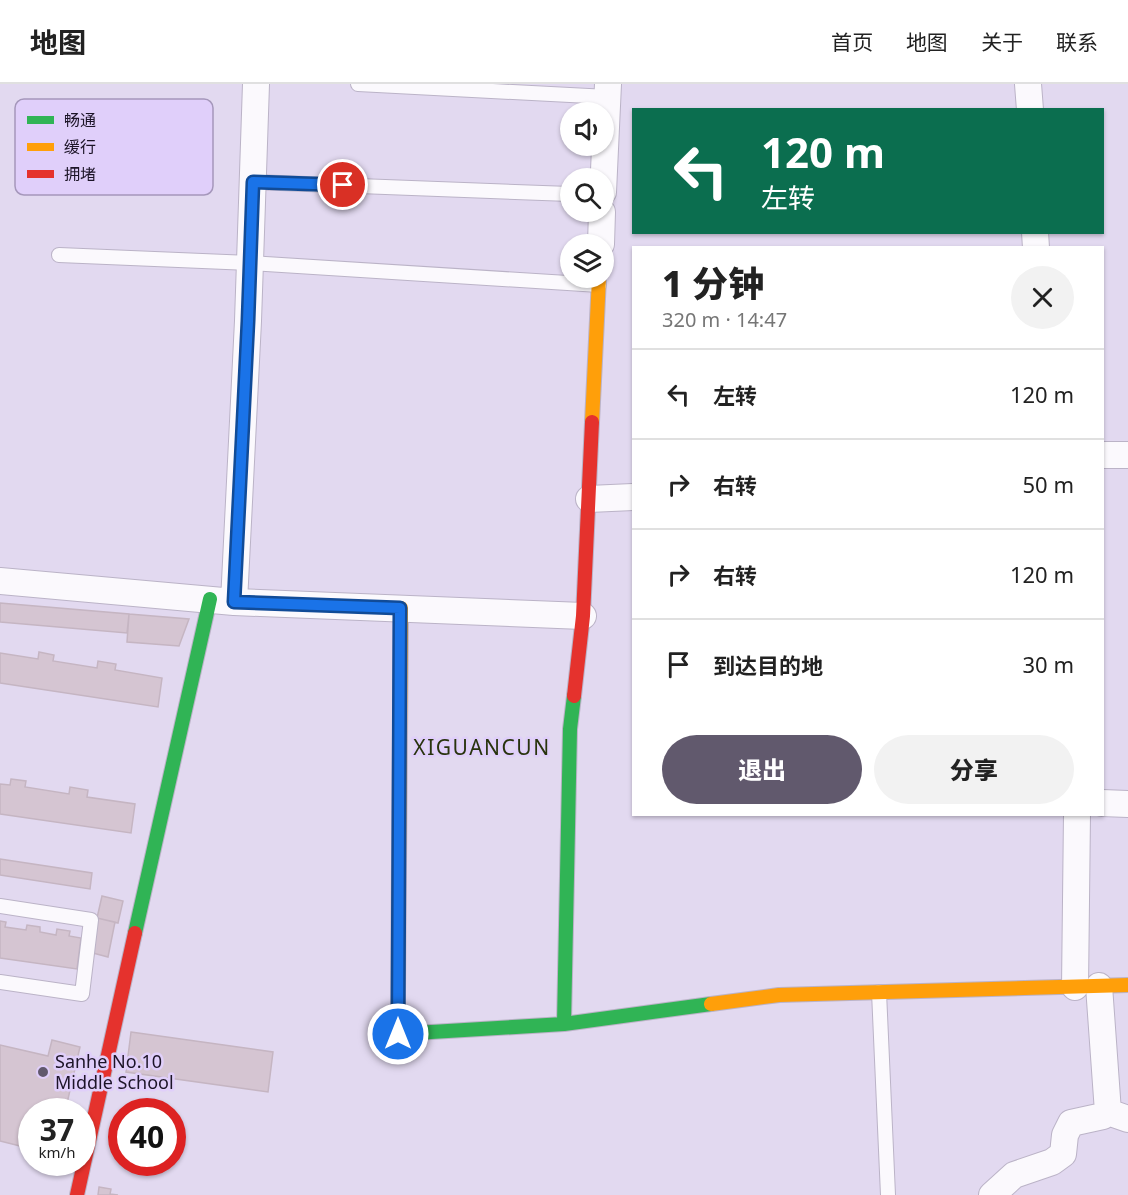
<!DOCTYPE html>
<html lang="zh">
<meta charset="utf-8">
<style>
body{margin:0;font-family:"Noto Sans","Noto Sans SC",sans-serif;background:#f2f2f2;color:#222;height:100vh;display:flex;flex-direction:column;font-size:22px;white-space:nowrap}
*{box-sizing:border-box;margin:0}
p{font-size:20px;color:#767676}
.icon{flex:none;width:33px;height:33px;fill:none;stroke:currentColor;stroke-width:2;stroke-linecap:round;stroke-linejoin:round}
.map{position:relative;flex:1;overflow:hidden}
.drawer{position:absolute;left:632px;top:162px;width:472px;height:570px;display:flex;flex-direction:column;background:#fff;border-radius:0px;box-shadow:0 2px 4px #0004}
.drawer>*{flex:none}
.top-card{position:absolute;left:632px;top:24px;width:472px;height:126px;border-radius:0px;box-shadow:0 2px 4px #0004;background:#0b6e4f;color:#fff;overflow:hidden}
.controls{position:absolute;left:560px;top:18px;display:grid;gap:12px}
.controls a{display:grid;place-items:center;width:54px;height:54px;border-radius:50%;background:#fff;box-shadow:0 2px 4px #0004;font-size:30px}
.speed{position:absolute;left:18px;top:1014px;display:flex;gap:12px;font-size:30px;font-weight:700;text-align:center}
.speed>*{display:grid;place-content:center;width:78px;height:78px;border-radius:50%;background:#fff;box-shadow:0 2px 4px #0004;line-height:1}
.speed small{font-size:15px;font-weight:400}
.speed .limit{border:9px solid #d22;background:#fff;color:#111}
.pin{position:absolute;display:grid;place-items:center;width:51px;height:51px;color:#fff;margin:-26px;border:3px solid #fff;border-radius:50%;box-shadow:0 2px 6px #0007}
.me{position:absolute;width:66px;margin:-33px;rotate:0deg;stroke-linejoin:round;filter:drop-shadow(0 0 4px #0008)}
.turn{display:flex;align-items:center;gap:21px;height:126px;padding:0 30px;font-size:27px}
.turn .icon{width:78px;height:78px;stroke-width:2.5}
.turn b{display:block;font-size:42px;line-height:51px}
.round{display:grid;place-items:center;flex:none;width:63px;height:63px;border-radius:32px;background:#f2f2f2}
.head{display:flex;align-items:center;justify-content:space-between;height:102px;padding:0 30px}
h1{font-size:36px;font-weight:800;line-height:45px}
.primary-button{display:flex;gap:12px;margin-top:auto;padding:12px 30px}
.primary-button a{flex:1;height:69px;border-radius:36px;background:#61596d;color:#fff;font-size:24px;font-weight:800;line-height:69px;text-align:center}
.primary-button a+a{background:#f2f2f2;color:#222}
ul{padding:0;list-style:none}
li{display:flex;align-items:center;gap:18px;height:90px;padding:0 30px;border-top:2px solid #e0e0e0}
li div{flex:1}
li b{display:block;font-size:22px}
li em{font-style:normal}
header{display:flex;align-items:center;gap:36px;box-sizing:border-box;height:84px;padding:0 30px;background:#fff;border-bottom:2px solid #e0e0e0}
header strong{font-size:28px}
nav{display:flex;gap:33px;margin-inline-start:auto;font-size:21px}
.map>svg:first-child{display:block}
</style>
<header>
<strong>地图</strong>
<nav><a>首页</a><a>地图</a><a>关于</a><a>联系</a></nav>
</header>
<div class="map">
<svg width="1128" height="1111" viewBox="0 0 1128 1111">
<rect width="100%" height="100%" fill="#e2d9f0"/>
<path fill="#d5c5d2" stroke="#c5b5c2" stroke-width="1.5" d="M0,519L129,530L127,549L0,538Z
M129,530L189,535L179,562L127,558Z
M39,568L54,571L53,577L97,584L98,577L116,580L115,586L162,594L158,623L0,599V569L38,575Z
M11,695L26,697L25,703L69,710L70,703L88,706L87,713L135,720L131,749L0,730V700L10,701Z
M0,775L92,789L90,805L0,791Z
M102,812L123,817L118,839L97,834Z
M97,834L115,838L108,873L89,868Z
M0,837L6,838L5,843L26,846L27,841L40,843V848L56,851L57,845L70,847L69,852L81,854L77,885L0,874Z
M131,948L273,968L268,1008L126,988Z
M52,956L80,963L65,1028H32V1065L0,1057V961L48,972Z
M99,1103L111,1105L110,1110L118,1111H98Z"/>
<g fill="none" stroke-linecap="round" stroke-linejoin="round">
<g stroke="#bbb3c7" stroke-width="16">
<path id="lane" d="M358,0L608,13
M253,98L570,110
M59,171L250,179L599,201
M0,822L91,836L82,910L0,898
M879,908L888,1111"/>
</g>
<g stroke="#bbb3c7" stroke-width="28">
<path id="street" d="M1028,0L1030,26
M603,108L608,0
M1035,148L1036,164
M601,160L602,128
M1102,371H1128
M589,415L633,413
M0,497L234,518L583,532
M234,518L248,237L256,0
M1102,719L1128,720
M1075,903L1077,730
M1108,1028L1128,1035
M992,1111L1014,1091L1052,1078L1063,1070L1065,1051L1071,1039L1103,1032L1108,1028L1099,902"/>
</g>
<g stroke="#bbb3c7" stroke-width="16">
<path id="fast" d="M135,849L210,515
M398,908V950L564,940L711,920
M564,940L570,645L574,612"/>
</g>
<g stroke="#bbb3c7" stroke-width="16">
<path id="slow" d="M592,338L599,194
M398,908L401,524
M711,920L779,911L1128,901"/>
</g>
<g stroke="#bbb3c7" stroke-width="16">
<path id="jam" d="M574,612L583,532L592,338
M77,1111L135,849"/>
</g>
<use href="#lane" stroke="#fbf9fd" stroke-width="14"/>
<use href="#street" stroke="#fbf9fd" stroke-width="26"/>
<use href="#fast" stroke="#30b455" stroke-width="14"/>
<use href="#slow" stroke="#ff9f0a" stroke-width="14"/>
<use href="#jam" stroke="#e5322d" stroke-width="14"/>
</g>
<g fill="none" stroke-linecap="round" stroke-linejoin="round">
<g stroke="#114b97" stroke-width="15">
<path id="route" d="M343,101L253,98L248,237L234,518L400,524L398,950"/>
</g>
<use href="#route" stroke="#1a73e8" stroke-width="10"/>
</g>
<circle fill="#61596d" stroke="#e0cffa" stroke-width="2" cx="43" cy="988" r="6"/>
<g text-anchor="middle" stroke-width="5" stroke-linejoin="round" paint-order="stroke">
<g font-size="18" fill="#1c1427" stroke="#e0cffa" text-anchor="start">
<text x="55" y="984">Sanhe No.10<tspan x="55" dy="21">Middle School</tspan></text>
</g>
<g font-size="21" letter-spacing="1.5" fill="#29340e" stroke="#e0cffa">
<text x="482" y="671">XIGUANCUN</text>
</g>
</g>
<rect x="15" y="15" width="198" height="96" rx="9" fill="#e0cffa" stroke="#a597bb" stroke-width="1.5"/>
<rect x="27" y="32" width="27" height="8" fill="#30b455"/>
<rect x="27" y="59" width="27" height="8" fill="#ff9f0a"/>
<rect x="27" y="86" width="27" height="8" fill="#e5322d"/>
<g font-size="16" fill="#1c1427">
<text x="64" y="42">畅通</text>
<text x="64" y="69">缓行</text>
<text x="64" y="96">拥堵</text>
</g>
</svg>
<div class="controls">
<a><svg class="icon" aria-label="sound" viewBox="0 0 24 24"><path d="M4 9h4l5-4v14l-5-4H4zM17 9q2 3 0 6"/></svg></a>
<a><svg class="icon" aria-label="search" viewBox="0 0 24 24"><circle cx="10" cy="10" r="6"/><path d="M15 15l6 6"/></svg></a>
<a><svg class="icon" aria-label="layers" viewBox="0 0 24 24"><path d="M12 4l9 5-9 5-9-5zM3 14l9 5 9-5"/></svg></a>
</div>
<div class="speed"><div>37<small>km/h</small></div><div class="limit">40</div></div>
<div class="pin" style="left:343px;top:101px;background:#d93025"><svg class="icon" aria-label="arrive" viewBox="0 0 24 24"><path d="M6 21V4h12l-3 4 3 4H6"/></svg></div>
<svg class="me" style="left:398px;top:950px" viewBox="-20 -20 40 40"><circle r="17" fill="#1a73e8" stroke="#fff" stroke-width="3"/><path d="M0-11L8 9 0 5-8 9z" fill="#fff"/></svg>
<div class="top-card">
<div class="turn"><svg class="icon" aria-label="left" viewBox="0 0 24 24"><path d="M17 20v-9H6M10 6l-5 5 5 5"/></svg><div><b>120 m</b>左转</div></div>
</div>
<section class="drawer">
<div class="head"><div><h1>1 分钟</h1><p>320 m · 14:47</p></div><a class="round"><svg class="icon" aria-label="close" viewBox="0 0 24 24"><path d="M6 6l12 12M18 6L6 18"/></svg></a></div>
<ul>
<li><svg class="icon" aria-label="left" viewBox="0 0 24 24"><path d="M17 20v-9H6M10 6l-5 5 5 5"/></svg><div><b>左转</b></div><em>120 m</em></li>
<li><svg class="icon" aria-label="right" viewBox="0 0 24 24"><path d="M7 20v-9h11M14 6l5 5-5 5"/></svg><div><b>右转</b></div><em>50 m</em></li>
<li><svg class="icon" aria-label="right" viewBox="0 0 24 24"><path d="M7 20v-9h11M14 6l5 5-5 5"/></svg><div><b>右转</b></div><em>120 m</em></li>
<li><svg class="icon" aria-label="arrive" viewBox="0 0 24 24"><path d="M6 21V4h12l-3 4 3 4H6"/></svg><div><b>到达目的地</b></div><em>30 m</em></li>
</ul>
<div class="primary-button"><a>退出</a><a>分享</a></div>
</section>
</div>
